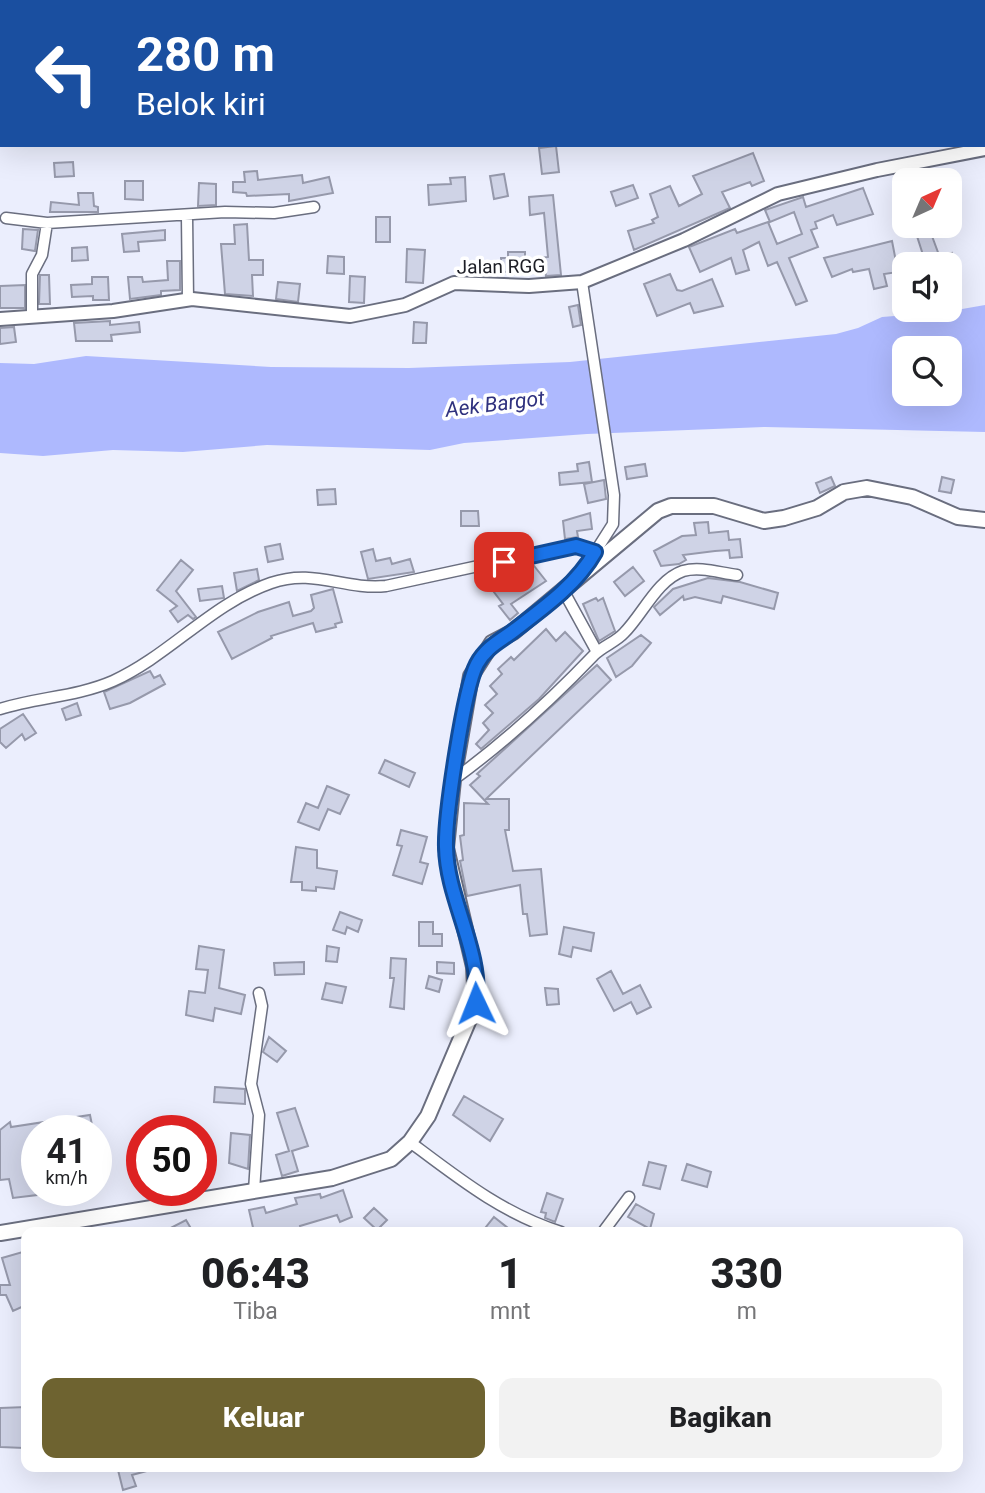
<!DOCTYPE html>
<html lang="id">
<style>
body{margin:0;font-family:Roboto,sans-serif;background:#f2f2f2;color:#202124;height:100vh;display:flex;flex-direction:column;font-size:26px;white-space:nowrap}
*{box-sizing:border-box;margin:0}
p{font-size:23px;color:#757577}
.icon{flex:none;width:38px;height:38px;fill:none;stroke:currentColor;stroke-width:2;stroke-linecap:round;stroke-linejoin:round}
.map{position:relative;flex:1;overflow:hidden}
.side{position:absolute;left:21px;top:1227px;width:942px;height:245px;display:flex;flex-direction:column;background:#fff;border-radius:14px;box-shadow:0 7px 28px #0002}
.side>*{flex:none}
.guide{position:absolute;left:0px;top:0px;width:985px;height:147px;box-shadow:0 7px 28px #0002;background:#1a4fa0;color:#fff;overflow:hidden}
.needle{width:46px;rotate:44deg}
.controls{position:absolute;left:892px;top:168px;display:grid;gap:14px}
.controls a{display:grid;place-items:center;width:70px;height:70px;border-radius:14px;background:#fff;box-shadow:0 7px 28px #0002;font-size:35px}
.speed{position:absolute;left:21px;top:1115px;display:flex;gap:14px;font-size:35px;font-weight:700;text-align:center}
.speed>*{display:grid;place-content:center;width:91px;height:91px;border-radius:50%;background:#fff;box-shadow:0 7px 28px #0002;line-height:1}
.speed small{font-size:18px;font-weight:400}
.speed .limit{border:10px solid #d22;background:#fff;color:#111}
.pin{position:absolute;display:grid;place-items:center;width:60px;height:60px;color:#fff;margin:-30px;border-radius:14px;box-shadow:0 4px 10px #0006}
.me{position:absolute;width:77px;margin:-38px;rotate:358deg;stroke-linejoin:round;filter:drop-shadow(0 0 5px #0008)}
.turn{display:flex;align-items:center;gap:24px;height:147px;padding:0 21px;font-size:32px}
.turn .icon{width:91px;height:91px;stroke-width:2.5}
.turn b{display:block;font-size:49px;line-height:60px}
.eta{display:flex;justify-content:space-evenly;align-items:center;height:119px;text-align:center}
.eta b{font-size:42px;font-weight:800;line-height:49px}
.button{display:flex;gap:14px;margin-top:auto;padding:14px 21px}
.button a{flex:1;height:80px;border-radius:14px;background:#6e6330;color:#fff;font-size:28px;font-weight:800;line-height:80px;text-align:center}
.button a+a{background:#f2f2f2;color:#202124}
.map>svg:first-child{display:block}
</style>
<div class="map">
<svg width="985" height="1493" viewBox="0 0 985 1493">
<rect width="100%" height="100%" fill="#ebeefd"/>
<path fill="#aeb9fe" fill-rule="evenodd" d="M985,305V432L765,427L587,434L464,443L430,450L267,445L183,452L113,450L43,456L0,453V363L34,364L86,356L271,367L409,368L570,362L836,334L858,328L882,317L945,312ZM905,348H950V394H905Z"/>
<path fill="#cfd3e6" stroke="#9699ab" stroke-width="2" d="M556,146L559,172L542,174L539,148Z
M753,153L764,181L752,186L750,182L722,192L730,208L634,250L628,231L654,223L652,220L658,217L650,194L670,186L679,206L702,194L693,176Z
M73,162L74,176L55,177L54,163Z
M257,171L258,180L302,175L303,183L329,177L333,193L289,201V194L247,196L246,193L233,192V182H245L244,172Z
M504,174L508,196L494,199L490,176Z
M465,177L466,201L429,205L428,185L451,184L450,178Z
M125,181H143V200L125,199Z
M199,183L216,184V205L198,206Z
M633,185L638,198L616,206L611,192Z
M863,188L873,214L837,225L833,215L815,222L817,228L811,230L818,247L789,258L807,301L796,305L777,262L768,266L759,242L743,250L749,270L736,274L731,258L700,272L689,247L735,229L737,233L768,222L777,244L802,234L794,212L770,222L765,210L803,197L806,207Z
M78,193H93L94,206L98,207V212H50L51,202L79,205Z
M553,195L561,275L546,276L545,271L501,272V258H508V252H525V260L548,257L544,213L530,215L529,197Z
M376,217H390V242H376Z
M247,224L249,260H263V275H252L253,296L225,294L221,244H235L234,225Z
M929,228L939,255L952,253L954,264H918L917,259L924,258L916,233Z
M23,229L38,230L35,251L22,249Z
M165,230V240L138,242L139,251L124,252L122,234Z
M892,241L898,272L884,274L887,286L874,289L869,269L853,272L852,269L832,277L824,258Z
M87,247L88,260L72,261V248Z
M407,249L425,250L423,283L406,282Z
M328,256L344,257V274L327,273Z
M167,261H180V290L161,291V295L130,299L128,277H142L143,282L168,280Z
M670,274L677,290L682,291L712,279L723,306L694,313L690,303L657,316L644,284Z
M40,275H49L50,304H39Z
M350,276L365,277L364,303L349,302Z
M92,277H108L109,300H93V296L72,297L71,285L92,284Z
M278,282L300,284L298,302L276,299Z
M25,285V308H0V286Z
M578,305L581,325L573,327L569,307Z
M110,321V325L139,322L140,332L111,335L112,341H76L74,323Z
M414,322L427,323L426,343H413Z
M14,327L16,342L0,344V328Z
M589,462L592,482L560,485L559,473L578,471L577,464Z
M645,464L647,476L627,479L625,467Z
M831,477L835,486L820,493L816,483Z
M942,477L954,480L951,493L939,491Z
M604,480L606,499L588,503L584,484Z
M335,489L336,504L318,505L317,490Z
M461,511H478L479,526H461Z
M590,513L592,529L577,531L578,537L565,539L563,521Z
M708,522L709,533L728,531L729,540L740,539L742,557L730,558L729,550L715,551L683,555L686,560L679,564L661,566L654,551L682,536L696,535L694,523Z
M280,544L283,559L268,562L265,547Z
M373,549L376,561L390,558L392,564L410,559L414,572L368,579L361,552Z
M181,560L193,570L176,591L196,617L193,619L188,615L178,622L170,611L177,606L157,590Z
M531,562L546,581L511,604L518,613L510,620L499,606L503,604L487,583L506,568L512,576Z
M633,567L644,581L625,596L614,582Z
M257,569L259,580L237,591L234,573Z
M708,578L740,582L778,593L774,609L723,596L721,603L695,597L684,600L683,596L660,615L654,607L673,589Z
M222,586L224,598L200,601L198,589Z
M333,589L342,622L335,624L336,627L316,632L313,623L303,626L271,636L272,638L232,659L218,632L258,612L289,602L293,616L311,611L314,608L311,595Z
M596,598L598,601L603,598L615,631L599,641L583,604Z
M546,629L556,641L565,632L583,651L539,699L481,749L476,744L489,730L483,723L493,713L485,705L497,694L490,686L502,674L498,669L511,657L514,660Z
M641,635L651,643L632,666L616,677L607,658Z
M597,665L611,680L486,799H509V830H505L513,871L541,869L547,934L530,936L527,914H523L520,885L467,896L460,861L463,860L460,836L464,835V803L488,804L470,785L480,776L477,774Z
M150,671L154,678L160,675L165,684L130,703L110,709L104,692Z
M77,703L81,715L66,720L62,709Z
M23,714L36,733L25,740L22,734L6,748L0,742V729Z
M385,760L415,773L409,787L379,773Z
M327,786L349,795L340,814L328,809L319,830L298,822L306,803L318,808Z
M401,830L427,837L420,862L428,864L422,884L393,875L402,846L397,845Z
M296,847L317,850V868L337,871L334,889L316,887V891L302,890V882H291Z
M340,912L362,920L358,932L347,927L345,934L333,930Z
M419,922H433V934H442V946H419Z
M564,927L594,933L591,951L573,947L571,957L559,954Z
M199,946L224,950L219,988L245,995L241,1014L215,1008L213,1021L186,1015L189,991L205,993L208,970L196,969Z
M327,946L339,948L337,962L326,961Z
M391,958L406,959L404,1009L390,1007L394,978H390Z
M304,962V974L275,975L274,963Z
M437,962L454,963V974L437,973Z
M611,971L623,994L640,985L651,1007L637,1014L631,1002L614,1011L597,979Z
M429,976L442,980L439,992L426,988Z
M326,983L346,987L342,1003L322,999Z
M545,988L558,989L559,1004L547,1005Z
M269,1037L286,1051L277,1062L263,1052Z
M215,1087L245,1089V1104L214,1102Z
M464,1096L503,1119L490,1141L453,1115Z
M295,1108L308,1146L292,1151L298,1171L282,1176L276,1155L289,1151L277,1113Z
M90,1115L93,1130H37V1195L13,1198L9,1179L0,1180V1130L10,1122L11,1127Z
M231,1133L250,1135L248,1169L229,1163Z
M649,1162L666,1166L660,1189L643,1185Z
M687,1164L711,1172L707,1187L682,1180Z
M343,1190L352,1217L340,1222L337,1215L300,1226L301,1230L292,1232H254L249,1210L264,1207L266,1213L297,1204L295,1198L320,1194L321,1198Z
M547,1193L563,1199L555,1222L545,1218L546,1213L541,1212Z
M636,1204L654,1214L650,1229L628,1217Z
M374,1208L387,1220L377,1230L364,1218Z
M494,1217L513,1232H482Z
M186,1220L193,1232H163Z
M26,1251V1305L13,1311L6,1295H0V1285H10L2,1258Z
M26,1407L24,1448L0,1447V1408Z
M117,1466H153L154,1469L132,1475L136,1486L123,1490Z"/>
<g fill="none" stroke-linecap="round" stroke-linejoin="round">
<g stroke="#6a6e7f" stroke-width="13">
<path id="minor" d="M187,216L188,300
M6,218L47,223L225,212L274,213L314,207
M582,282L614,495L613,524L592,557
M32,317V274L42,255L47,223
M563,590L597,652
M0,709C38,697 76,697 113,681C170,655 211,604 271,583C314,568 343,590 386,586L548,551L576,546L595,552
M453,780C504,743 550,701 594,655C603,646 616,642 624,633C643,614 657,580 683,571C700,566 720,573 737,575
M410,1142C458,1178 503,1214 561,1232
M254,1191L259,1115L251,1084L262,1006L259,993
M603,1232L629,1197"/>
</g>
<g stroke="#6a6e7f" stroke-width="16">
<path id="tertiary" d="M0,319L113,311L192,299L350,316L405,305L454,283L529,286L582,282L684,240L778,194L877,170L985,149"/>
</g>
<g stroke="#6a6e7f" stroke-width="18">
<path id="secondary" d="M0,1233L332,1178L391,1159L410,1142L428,1116L476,1003L474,967L446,848L453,780L471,676L492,643L513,632L658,511L671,506H714L764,521L784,518L817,508L844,492L867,488L912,497L958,517L985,520"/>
</g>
<use href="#minor" stroke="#fff" stroke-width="10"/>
<use href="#tertiary" stroke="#fff" stroke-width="12"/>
<use href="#secondary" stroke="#fff" stroke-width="14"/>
</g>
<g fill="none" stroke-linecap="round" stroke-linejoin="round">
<g stroke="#114b97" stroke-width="18">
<path id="route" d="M476,1003C482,950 447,900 446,847C445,817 464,688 477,664C487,646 501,641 516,629C545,607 577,584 595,552L576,546L504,562"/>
</g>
<use href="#route" stroke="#1a73e8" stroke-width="12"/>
</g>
<g text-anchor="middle" stroke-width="7" stroke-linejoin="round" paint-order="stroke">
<g font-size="19" fill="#1d1e25" stroke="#fff">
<text transform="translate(501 266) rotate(-1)" y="7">Jalan RGG</text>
</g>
<g font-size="21" font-style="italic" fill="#2f317e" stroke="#fff">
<text transform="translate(495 404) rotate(-7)" y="7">Aek Bargot</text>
</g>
</g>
</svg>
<div class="controls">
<a><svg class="needle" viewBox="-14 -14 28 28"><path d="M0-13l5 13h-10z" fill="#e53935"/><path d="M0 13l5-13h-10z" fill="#757577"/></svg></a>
<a><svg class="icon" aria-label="sound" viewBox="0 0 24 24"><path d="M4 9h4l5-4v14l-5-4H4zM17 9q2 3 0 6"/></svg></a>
<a><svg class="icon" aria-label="search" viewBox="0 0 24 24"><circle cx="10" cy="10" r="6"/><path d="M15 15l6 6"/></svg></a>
</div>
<div class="speed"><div>41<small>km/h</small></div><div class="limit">50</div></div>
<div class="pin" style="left:504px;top:562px;background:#d93025"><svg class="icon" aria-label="arrive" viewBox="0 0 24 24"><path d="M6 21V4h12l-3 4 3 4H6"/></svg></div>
<svg class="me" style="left:476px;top:1003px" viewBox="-20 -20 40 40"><path d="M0-17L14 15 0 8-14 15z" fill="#1a73e8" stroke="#fff" stroke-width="4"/></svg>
<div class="guide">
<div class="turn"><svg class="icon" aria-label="left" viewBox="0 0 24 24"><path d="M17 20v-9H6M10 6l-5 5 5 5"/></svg><div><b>280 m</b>Belok kiri</div></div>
</div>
<section class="side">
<div class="eta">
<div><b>06:43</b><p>Tiba</p></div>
<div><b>1</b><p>mnt</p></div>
<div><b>330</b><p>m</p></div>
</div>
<div class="button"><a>Keluar</a><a>Bagikan</a></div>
</section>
</div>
